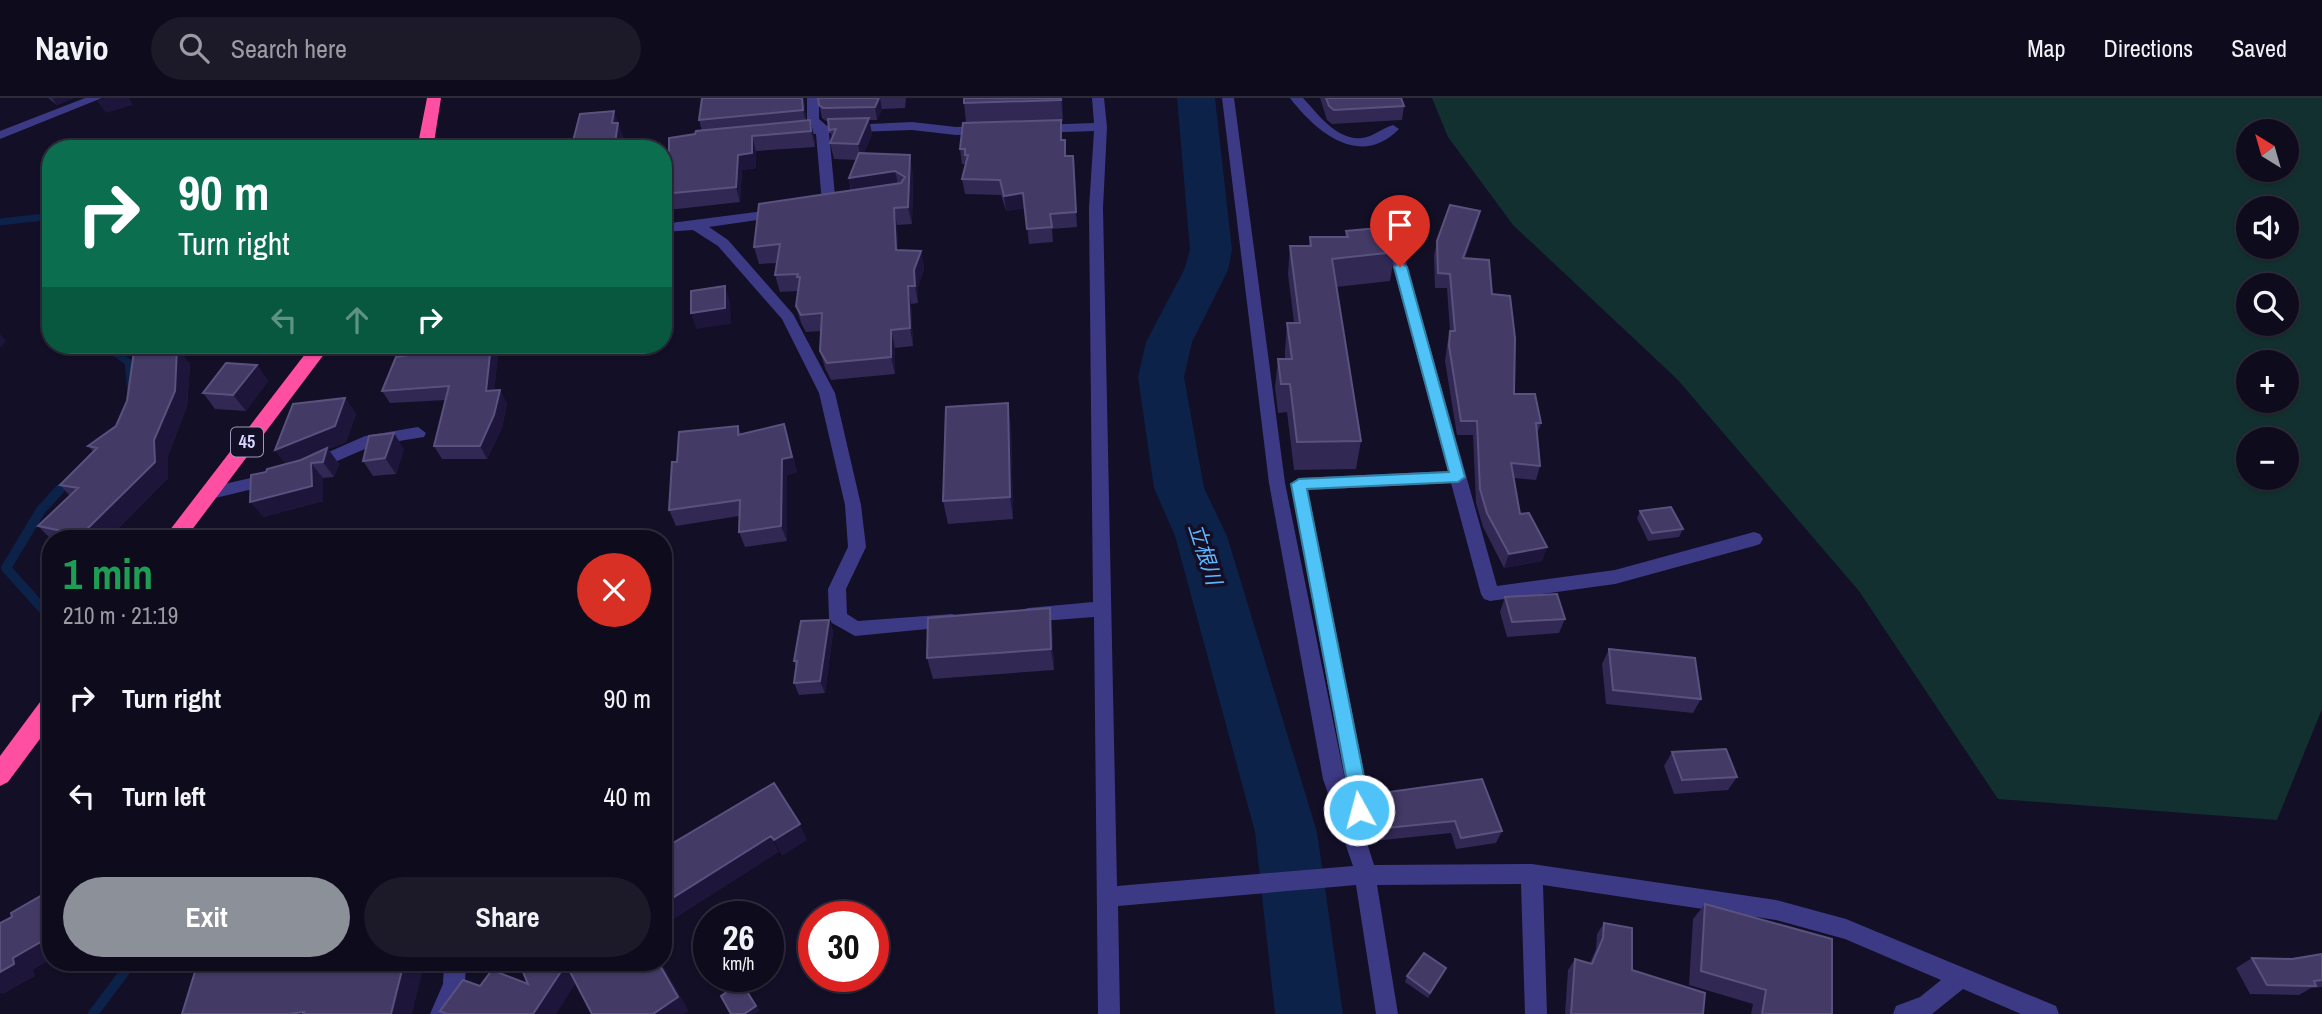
<!DOCTYPE html>
<meta charset="utf-8">
<style>
body{margin:0;font-family:"Archivo Narrow","Noto Sans JP",sans-serif;background:#1c1929;color:#f1f3f6;height:100vh;display:flex;flex-direction:column;font-size:26px;white-space:nowrap}
*{box-sizing:border-box;margin:0}
p{font-size:23px;color:#9b9ba3}
.icon{flex:none;width:38px;height:38px;fill:none;stroke:currentColor;stroke-width:2;stroke-linecap:round;stroke-linejoin:round}
.map{position:relative;flex:1;overflow:hidden}
.drawer{position:absolute;left:42px;top:432px;width:630px;height:441px;display:flex;flex-direction:column;background:#0e0b1c;border-radius:28px;box-shadow:0 2px 5px #0004,0 0 0 2px #2e2b3b}
.drawer>*{flex:none}
.hud{position:absolute;left:42px;top:42px;width:630px;height:214px;border-radius:28px;box-shadow:0 2px 5px #0004,0 0 0 2px #2e2b3b;background:#0b6e4f;color:#fff;overflow:hidden}
.needle{width:46px;rotate:323deg}
.controls{position:absolute;left:2236px;top:21px;display:grid;gap:14px}
.controls a{display:grid;place-items:center;width:63px;height:63px;border-radius:50%;background:#0e0b1c;box-shadow:0 2px 5px #0004,0 0 0 2px #2e2b3b;font-size:35px}
.speed{position:absolute;left:693px;top:803px;display:flex;gap:14px;font-size:35px;font-weight:700;text-align:center}
.speed>*{display:grid;place-content:center;width:91px;height:91px;border-radius:50%;background:#0e0b1c;box-shadow:0 2px 5px #0004,0 0 0 2px #2e2b3b;line-height:1}
.speed small{font-size:18px;font-weight:400}
.speed .limit{border:10px solid #d22;background:#fff;color:#111}
.pin{position:absolute;display:grid;place-items:center;width:60px;height:60px;color:#fff;margin:-72px -30px;border-radius:50% 50% 50% 0;rotate:-45deg;box-shadow:0 0 7px #0007}
.pin .icon{rotate:45deg}
.me{position:absolute;width:77px;margin:-38px;rotate:353deg;stroke-linejoin:round;filter:drop-shadow(0 0 5px #0008)}
.turn{display:flex;align-items:center;gap:24px;height:147px;padding:0 21px;font-size:32px}
.turn .icon{width:91px;height:91px;stroke-width:2.5}
.turn b{display:block;font-size:49px;line-height:60px}
.lanes{display:flex;align-items:center;height:66px;padding:0 21px;background:#0003;justify-content:center;gap:35px;direction:ltr}
.lanes .off{opacity:.35}
.round{display:grid;place-items:center;flex:none;width:74px;height:74px;border-radius:37px;background:#1c1929}
.headline{display:flex;align-items:center;justify-content:space-between;height:119px;padding:0 21px}
h1{font-size:42px;font-weight:700;line-height:52px;color:#1e9e55}
.primary-button{display:flex;gap:14px;margin-top:auto;padding:14px 21px}
.primary-button a{flex:1;height:80px;border-radius:42px;background:#8c9099;color:#fff;font-size:28px;font-weight:700;line-height:80px;text-align:center}
.primary-button a+a{background:#1c1929;color:#f1f3f6}
ul{padding:0;list-style:none}
li{display:flex;align-items:center;gap:21px;height:98px;padding:0 21px}
li div{flex:1}
li b{display:block;font-size:26px}
li em{font-style:normal}
header{display:flex;align-items:center;gap:42px;box-sizing:border-box;height:98px;padding:0 35px;background:#0e0b1c;border-bottom:2px solid #2e2b3b}
header strong{font-size:33px}
nav{display:flex;gap:38px;margin-inline-start:auto;font-size:24px}
.search{width:490px;height:63px;background:#1c1929;display:flex;align-items:center;gap:18px;box-sizing:border-box;padding:0 24px;border-radius:38px;color:#9b9ba3;font-size:26px}
.map>svg:first-child{display:block}
</style>
<header>
<strong>Navio</strong>
<div class="search"><svg class="icon" aria-label="search" viewBox="0 0 24 24"><circle cx="10" cy="10" r="6"/><path d="M15 15l6 6"/></svg>Search here</div>
<nav><a>Map</a><a>Directions</a><a>Saved</a></nav>
</header>
<div class="map">
<svg width="2322" height="916" viewBox="0 0 2322 916">
<rect width="100%" height="100%" fill="#130f26"/>
<path fill="#12302f" fill-rule="evenodd" d="M1432,0H2322V611L2277,722L1998,701L1859,493L1677,281L1513,127L1448,39ZM2249,33H2287V72H2249ZM2249,110H2287V149H2249ZM2249,187H2287V226H2249ZM2249,264H2287V303H2249ZM2249,341H2287V380H2249Z"/>
<g fill="none" stroke-linecap="round" stroke-linejoin="round">
<path stroke="#0c2248" stroke-width="7" d="M0,124L43,119L51,122
M104,247L128,264L131,296
M60,392L70,381"/>
<path stroke="#0c2248" stroke-width="10" d="M51,520L6,470L41,412L61,390
M93,916L132,864"/>
<path fill="#0c2248" fill-rule="evenodd" d="M1177,0H1215L1232,152L1228,172L1192,244L1184,279L1204,390L1227,438L1317,734L1343,916H1275L1255,734L1175,438L1154,390L1138,279L1146,244L1184,172L1190,152Z"/>
<path fill="#3d3a85" fill-rule="evenodd" d="M85,0H102L0,41V33Z
M807,0H819V21L827,28L912,24L956,29L986,28L992,32L986,36L956,37L912,32L829,35L836,108L834,111L818,114L811,110L822,105L816,36L790,37L784,33L790,29L812,28L807,22Z
M1092,0H1104L1107,29L1103,110L1117,788L1353,768L1323,681L1269,385L1222,0H1234L1285,385L1347,692L1291,386L1299,380L1448,373L1386,142L1388,139H1398L1400,142L1497,488L1615,472L1754,434L1760,436L1763,441L1760,446L1754,448L1615,486L1490,503L1484,501L1481,496L1451,385L1308,392L1367,689L1371,738L1367,745L1374,767L1532,766L1776,802L1846,821L2056,908L2059,916H2021L1963,891L1932,916H1893L1896,908L1920,899L1941,882L1845,841L1776,822L1543,787L1547,916H1525L1521,786L1377,787L1398,916H1376L1356,787L1118,808L1120,916H1098L1094,519L1028,524L1022,522L1019,517L1022,512L1028,510L1093,504L1089,110L1094,33L1038,35L1032,31L1038,27L1094,25Z
M1290,0H1303C1318,16 1337,43 1362,40C1373,39 1382,30 1393,27L1399,31C1360,71 1316,34 1290,0Z
M780,111L785,112V118L709,129L728,142L793,216L835,295L861,407L866,449L846,491L847,516L858,523L952,516L958,518L961,523L958,528L855,538L832,525L829,520L828,491L848,449L845,407L819,295L782,221L718,148L693,132L663,134V126Z
M418,329L426,335L424,339L374,347L312,374L304,368L306,364L365,338Z
M272,375L280,381L278,385L207,402L199,396L207,390Z
M444,864H466L465,886L452,916H430L443,886Z"/>
<path fill="#ff4fa3" fill-rule="evenodd" d="M427,0H441L433,51H417Z
M312,247H331L185,441H163Z
M51,597V626L8,684L0,688V658L43,600Z"/>
</g>
<path fill="#312854" d="M48,0H73L57,7Z
M804,0L806,22L814,37L815,49L756,53V70L742,72L740,104L668,112L666,123L663,124V54L669,53L702,33L699,22Z
M818,0H906L905,10L882,11L877,22H869L872,36L864,55L913,75L912,126L897,127L898,152L921,153L924,171L918,189V205L911,206L913,248L895,250V276L831,282L825,270L820,253L821,233L806,234L801,225L796,208L798,193L780,194L775,177L777,165L759,166L754,149L851,93L849,80L856,62L834,61L830,45L832,42L829,23H826L822,20Z
M1063,0V23H1061L1062,42L1066,58H1073L1077,129L1052,131L1053,144L1029,146L1025,110L1006,113L1001,97L965,96L962,81L966,66H962L960,51L966,25L964,5Z
M1320,0H1401L1404,8L1402,22L1332,26L1327,22Z
M1477,127L1465,160L1492,196L1514,296L1541,325L1537,336L1540,368L1536,382L1514,380L1520,416L1547,449L1542,463L1504,470L1483,429L1476,405L1473,337H1457L1445,263L1447,247L1450,233L1447,190H1435L1434,158L1437,143Z
M1346,133L1383,138L1395,154L1390,183L1336,189L1361,343L1356,371L1294,372L1287,314L1278,315L1275,289L1278,261H1285V253L1287,225H1294L1288,176L1290,148H1309L1310,139H1345Z
M386,247H424L417,254Z
M476,247H493L498,257L494,292L507,305L502,330L487,361H442L434,348L446,302L390,305L382,293Z
M175,251L190,266L187,308L168,358V380L108,441H51L38,428L70,398L60,387L94,354L88,348L116,328Z
M257,267L268,283L246,313L215,311L203,295Z
M345,300L356,316L346,344L328,351L339,366L334,379L323,380V403L263,419L266,374L286,366L275,352Z
M784,326L797,374L787,377V443L745,449L739,434V418L676,428L669,412L677,364L738,328L741,336Z
M1011,328L1013,421L948,426L943,403Z
M404,351L396,376L373,378L363,363Z
M1640,413L1683,431L1679,439L1648,443L1637,420Z
M1505,499L1565,521L1559,535L1507,539L1500,514Z
M829,522L833,534L825,595L799,597L794,585L796,569L794,563Z
M1052,532L1054,572L933,581L927,560Z
M1609,551L1701,601L1693,615L1606,606L1602,566Z
M1672,654L1737,679L1728,692L1674,696L1664,668Z
M1374,696L1502,733L1496,745L1456,751L1451,735L1374,743L1371,708Z
M1705,806L1832,916H1751L1753,906L1689,887L1693,821Z
M1604,825L1632,872L1703,916H1565L1568,872L1575,861L1590,865L1596,851L1597,836Z
M2322,856V889L2311,890L2299,897L2250,896L2236,870L2252,860L2292,861Z
M1446,870L1428,900L1405,884L1407,878Z"/>
<path fill="#1d163a" d="M52,0H73L57,7Z
M105,0H129L133,7L106,15L97,3Z
M802,0H804L806,25L803,12Z
M879,0H880L882,11L877,22L875,9Z
M1061,0H1063V23Z
M614,13L624,40L622,51H614L612,25Z
M869,20L872,36L861,62L858,46Z
M810,22L814,37L815,49L811,33Z
M752,38L756,53V70L742,72L740,104L736,89L738,57Z
M910,57L913,75L912,126L908,109Z
M895,73L899,90L853,98L849,80Z
M1023,95L1025,110L1006,113L1004,98Z
M663,99L668,112L666,123L663,124Z
M894,110L897,127L899,169L896,152Z
M1480,113L1477,127L1459,174L1463,160Z
M921,153L924,171L918,189V205L915,188L914,172Z
M725,188L730,204L731,226L696,231L691,215Z
M908,188L911,206L913,248L910,230Z
M891,232L895,250V276L891,259Z
M0,236L6,243L0,249Z
M170,247H171L177,254V250L190,266L187,308L168,358V380L108,441H85L81,437L154,342Z
M413,247H424L417,254Z
M491,247H493L498,257L493,306L486,293Z
M257,267L268,283L246,313L233,297Z
M500,292L507,305L502,330L487,361L480,348Z
M345,300L356,316L346,344L328,351L339,366L334,379L323,364L287,367L275,352Z
M1008,305L1011,328L1013,421L1010,399Z
M784,326L797,374L787,377V443L781,428L782,361Z
M394,335L404,351L396,376L385,360Z
M311,365L323,380V403L263,419L250,404Z
M1547,449L1542,463L1504,470L1509,456Z
M1050,510L1052,532L1054,572L1051,551Z
M829,522L833,534L825,595L820,583Z
M800,726L807,742L782,758L774,742Z
M771,738L779,754L663,828V806Z
M51,838V861L33,872L35,878L3,896L0,895V874L13,860Z
M404,864H425L412,916H391Z
M658,864H661L689,913L684,916H653Z
M566,866L579,880L556,916H533Z
M741,884L760,913L756,916H744Z"/>
<path fill="#433a66" stroke="#5a527e" stroke-width="2" d="M702,0H802L803,12L699,22Z
M818,0H879L875,9L823,10L819,7Z
M964,0H1061V2L964,5Z
M1326,0H1401L1404,8L1334,12L1329,8Z
M614,13L612,25H618L614,51H571L580,16Z
M869,20L858,46L830,45L836,31L829,32L828,21Z
M810,22L811,33L752,38V55L738,57L736,89L663,96V54L669,53V40L695,36L696,33Z
M1061,22V42H1065V58H1073L1076,114L1050,116L1052,129L1027,131L1023,95L1004,98L1000,82L962,81L968,57H965V51H960L963,25Z
M859,55L910,57L908,109L894,110L896,152L921,153L914,172L915,188H908L910,230L891,232V259L827,265L820,253L822,215L801,217L796,208L800,179H797L798,176L775,177L780,146L754,149L759,106L901,85L905,79L895,73L849,80Z
M1450,107L1480,113L1463,160L1489,162L1492,196L1510,198L1515,240L1514,296H1535L1541,325H1536L1540,368L1511,365L1520,416L1529,415L1547,449L1509,456L1487,415L1480,391L1477,323H1461L1449,248L1450,233H1455L1450,176L1438,175L1437,143Z
M1379,130L1383,138H1394L1395,154L1332,161L1361,343L1297,344L1290,286H1281L1278,261H1292L1287,225H1300L1290,148H1311L1310,139H1348L1346,133Z
M725,188V210L691,215V193Z
M160,247H170L169,252L177,250L175,293L154,342L155,364L81,437L38,428L78,390L60,387L97,350L88,348L116,328L127,303L134,253Z
M476,247H491L486,293L500,292L494,317L480,348H434L449,288L382,293L396,259Z
M226,265L257,267L233,297L203,295Z
M345,300L335,328L275,352L293,306Z
M1008,305L1010,399L943,403L946,309Z
M784,326L792,359L782,361L781,428L739,434L740,402L669,412L672,364H677L679,334L738,328V337Z
M394,335L385,360L363,363L369,338Z
M327,350L323,364L311,365L312,388L250,404L251,377L266,374L267,371L301,362Z
M1671,409L1683,431L1652,435L1640,413Z
M338,438L337,441H326Z
M1557,496L1565,521L1512,524L1505,499Z
M1050,510L1051,551L927,560L928,520Z
M829,522L820,583L794,585L797,563H794L801,523Z
M1609,551L1695,560L1701,601L1613,592Z
M1726,651L1737,679L1682,682L1672,654Z
M1482,681L1502,733L1461,740L1455,723L1377,731L1374,696Z
M774,685L800,726L774,742L771,738L663,806V751Z
M51,792V838L13,860L14,866L0,874V825L12,819L11,815Z
M1705,806L1832,841V916H1762L1766,892L1701,873Z
M1604,825L1632,830V872L1705,895L1703,916H1571L1575,861L1592,866L1603,840Z
M1424,855L1446,870L1430,895L1407,878Z
M2322,856V882L2314,883L2316,888L2267,887L2252,860L2292,861Z
M198,864H404L391,916H303L304,914L289,916H182Z
M519,864H658L678,899L653,916H592L566,866L533,916H447L440,913L463,882L480,888L492,872L528,886Z
M741,884L756,908L744,916H731L721,898Z"/>
<path fill="#4fc3f7" stroke="#337fa1" stroke-width="2" d="M1400,165L1407,169L1465,379L1458,384L1307,391L1366,689L1368,712L1366,718L1359,721L1353,718L1348,689L1291,386L1299,381L1449,374L1394,169Z"/>
<g text-anchor="middle" stroke-width="7" stroke-linejoin="round" paint-order="stroke">
<rect fill="#130f26" stroke="#9e99be" stroke-width="2" x="231" y="329.5" width="32" height="29" rx="5"/>
<g font-size="18" font-weight="bold" fill="#d9d4ff">
<text x="247" y="350">45</text>
</g>
<g font-size="21" font-style="italic" fill="#62b6ff" stroke="#130f26">
<text transform="translate(1205 456) rotate(72)" y="7">立根川</text>
</g>
</g>
</svg>
<div class="controls">
<a><svg class="needle" viewBox="-14 -14 28 28"><path d="M0-13l5 13h-10z" fill="#e53935"/><path d="M0 13l5-13h-10z" fill="#9b9ba3"/></svg></a>
<a><svg class="icon" aria-label="sound" viewBox="0 0 24 24"><path d="M4 9h4l5-4v14l-5-4H4zM17 9q2 3 0 6"/></svg></a>
<a><svg class="icon" aria-label="search" viewBox="0 0 24 24"><circle cx="10" cy="10" r="6"/><path d="M15 15l6 6"/></svg></a>
<a>+</a>
<a>−</a>
</div>
<div class="speed"><div>26<small>km/h</small></div><div class="limit">30</div></div>
<div class="pin" style="left:1400px;top:169px;background:#d93025"><svg class="icon" aria-label="arrive" viewBox="0 0 24 24"><path d="M6 21V4h12l-3 4 3 4H6"/></svg></div>
<svg class="me" style="left:1359px;top:712px" viewBox="-20 -20 40 40"><circle r="17" fill="#4fc3f7" stroke="#fff" stroke-width="3"/><path d="M0-11L8 9 0 5-8 9z" fill="#fff"/></svg>
<div class="hud">
<div class="turn"><svg class="icon" aria-label="right" viewBox="0 0 24 24"><path d="M7 20v-9h11M14 6l5 5-5 5"/></svg><div><b>90 m</b>Turn right</div></div>
<div class="lanes"><svg class="icon off" aria-label="left" viewBox="0 0 24 24"><path d="M17 20v-9H6M10 6l-5 5 5 5"/></svg><svg class="icon off" aria-label="ahead" viewBox="0 0 24 24"><path d="M12 20V5M6 11l6-6 6 6"/></svg><svg class="icon" aria-label="right" viewBox="0 0 24 24"><path d="M7 20v-9h11M14 6l5 5-5 5"/></svg></div>
</div>
<section class="drawer">
<div class="headline"><div><h1>1 min</h1><p>210 m · 21:19</p></div><a class="round" style="background:#d93025;color:#fff"><svg class="icon" aria-label="close" viewBox="0 0 24 24"><path d="M6 6l12 12M18 6L6 18"/></svg></a></div>
<ul>
<li><svg class="icon" aria-label="right" viewBox="0 0 24 24"><path d="M7 20v-9h11M14 6l5 5-5 5"/></svg><div><b>Turn right</b></div><em>90 m</em></li>
<li><svg class="icon" aria-label="left" viewBox="0 0 24 24"><path d="M17 20v-9H6M10 6l-5 5 5 5"/></svg><div><b>Turn left</b></div><em>40 m</em></li>
</ul>
<div class="primary-button"><a>Exit</a><a>Share</a></div>
</section>
</div>
